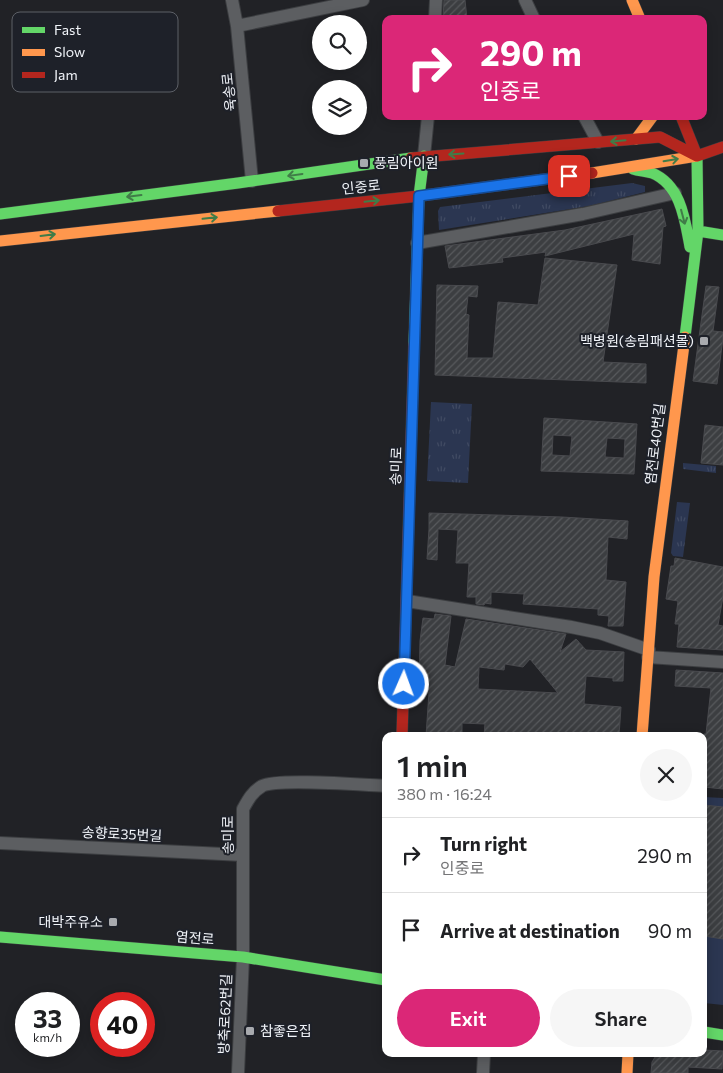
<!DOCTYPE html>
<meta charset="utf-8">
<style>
body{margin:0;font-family:Commissioner,"Noto Sans KR",sans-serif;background:#f6f6f6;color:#202124;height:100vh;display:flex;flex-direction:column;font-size:19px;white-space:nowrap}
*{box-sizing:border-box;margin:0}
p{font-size:16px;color:#757577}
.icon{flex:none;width:28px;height:28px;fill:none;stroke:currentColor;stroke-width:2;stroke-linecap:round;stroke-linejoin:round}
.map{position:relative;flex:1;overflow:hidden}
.drawer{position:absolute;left:382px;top:732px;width:325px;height:325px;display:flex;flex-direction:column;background:#fff;border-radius:10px;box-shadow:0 2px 12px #0003}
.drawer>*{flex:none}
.banner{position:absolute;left:382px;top:15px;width:325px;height:105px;border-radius:10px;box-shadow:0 2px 12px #0003;background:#db2777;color:#fff;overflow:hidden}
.controls{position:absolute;left:312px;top:15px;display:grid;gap:10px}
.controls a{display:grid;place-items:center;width:55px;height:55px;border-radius:50%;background:#fff;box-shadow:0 2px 12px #0003;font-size:25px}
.speed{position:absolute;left:15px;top:992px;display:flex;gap:10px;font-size:25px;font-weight:700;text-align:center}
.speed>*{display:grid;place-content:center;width:65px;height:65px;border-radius:50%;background:#fff;box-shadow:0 2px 12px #0003;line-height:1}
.speed small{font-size:12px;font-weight:400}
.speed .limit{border:8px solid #d22;background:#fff;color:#111}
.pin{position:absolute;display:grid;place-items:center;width:42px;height:42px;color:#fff;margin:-21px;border-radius:10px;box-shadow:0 2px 8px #0006}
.me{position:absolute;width:55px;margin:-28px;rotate:2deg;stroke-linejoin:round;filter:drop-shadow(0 0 4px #0008)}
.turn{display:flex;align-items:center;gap:18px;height:105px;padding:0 15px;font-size:22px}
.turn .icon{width:65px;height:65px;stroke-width:2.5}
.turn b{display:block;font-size:35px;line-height:42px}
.round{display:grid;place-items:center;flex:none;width:52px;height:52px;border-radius:26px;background:#f6f6f6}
.overview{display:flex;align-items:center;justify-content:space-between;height:85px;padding:0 15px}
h1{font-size:30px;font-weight:600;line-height:38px}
.cta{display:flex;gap:10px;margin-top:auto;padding:10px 15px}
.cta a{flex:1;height:58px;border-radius:30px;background:#db2777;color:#fff;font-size:20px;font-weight:600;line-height:58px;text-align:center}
.cta a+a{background:#f6f6f6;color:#202124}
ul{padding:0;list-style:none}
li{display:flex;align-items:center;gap:15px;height:75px;padding:0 15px;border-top:1px solid #e0e0e0}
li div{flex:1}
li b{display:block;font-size:19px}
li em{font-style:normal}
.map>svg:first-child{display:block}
</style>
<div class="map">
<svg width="723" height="1073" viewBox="0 0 723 1073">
<defs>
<pattern id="grass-tufts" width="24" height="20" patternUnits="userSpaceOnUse" patternTransform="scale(1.25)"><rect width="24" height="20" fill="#2b3651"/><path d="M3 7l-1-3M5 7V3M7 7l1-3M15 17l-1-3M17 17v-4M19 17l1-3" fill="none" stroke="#404a62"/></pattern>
<pattern id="building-hatch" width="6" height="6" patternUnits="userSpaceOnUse" patternTransform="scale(1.25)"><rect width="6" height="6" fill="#3c3e41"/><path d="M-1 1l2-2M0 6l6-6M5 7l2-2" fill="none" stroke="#585a5d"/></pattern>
</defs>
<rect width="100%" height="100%" fill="#212226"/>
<path fill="url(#grass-tufts)" d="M632,183L645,186V192L589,206L439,230L438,211L440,207Z
M431,402L472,404L468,483L427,481Z
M683,463L716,466V473L683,469Z
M677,502L690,503L683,557L673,556L671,553Z"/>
<path fill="#2b3651" d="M704,797L723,798V1005L704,1003Z"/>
<path fill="url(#building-hatch)" stroke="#494a4e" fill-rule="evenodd" d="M444,0H465L467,19H443Z
M662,209L666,226L663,227L660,264L632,260L634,234L545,256L546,252L502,258L503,262L449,268L445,246L565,230Z
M545,258L617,265L603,362L646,364V383L435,375L437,285L478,286L477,297L468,296L466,314L469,315L467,358H493L498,302L538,305Z
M706,286L719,287L713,331L723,332V338L717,384L693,381Z
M544,418L637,424L634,474L541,471ZM553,435L572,436L570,456L552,455ZM607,438L625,439L624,458L605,457Z
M705,425L723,427V465L701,463Z
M429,513L562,517L628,521L627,539L608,537L606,580L626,582L623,626H608L609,616L598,615V609L523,604L524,594L491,592V604L485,603L484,605L476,604V597H467L469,563H456L458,530L438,529L437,560L427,559L429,529Z
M675,558L723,567V597L718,625L723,626V650L677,647L679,624H675L678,601L666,599L671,566H674Z
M435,614L451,616L445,665L455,667L466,619L566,634L560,652L576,639L586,650L624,652L623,681H613V678L586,676L584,704L621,707L619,736H484L485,724L462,723V736H426L429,692L419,691L420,641L423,618L434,619ZM530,659L558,693L478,689L479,667L504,670L505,664L523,667Z
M676,670L723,673V789L704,787V734H706L711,688L675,686Z
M704,805L723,807V939L704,936Z
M704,1050L723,1051L722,1069L688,1067V1073H651L652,1062L657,1054H704Z"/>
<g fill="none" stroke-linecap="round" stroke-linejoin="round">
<g stroke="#3c3e41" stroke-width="14">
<path id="street" d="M232,0L237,26L252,181
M525,0L534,19
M435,19L436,0
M237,26L363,0
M584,116L598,142
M424,156L428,116
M417,243L583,214L675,193
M407,601L571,627L600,633L649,650
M648,657L723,662
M0,843L243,855
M238,1073L243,957V809C248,800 252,792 262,786C278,778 363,785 386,786
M483,1073L484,1054"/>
</g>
<g stroke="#3c3e41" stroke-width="12">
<path id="fast" d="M633,169C639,171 646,171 652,173C681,185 685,220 690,247
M0,214L238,183L411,158
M698,231L723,235
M685,337L698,231L697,156
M414,344L419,196L424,156
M0,937L243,957L386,980
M704,1032L723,1035"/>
</g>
<g stroke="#3c3e41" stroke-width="12">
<path id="slow" d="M632,0L640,19
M636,139L653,116
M592,173L697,156
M0,241L278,211
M642,736L654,577L685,337
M627,1073L628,1054"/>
</g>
<g stroke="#3c3e41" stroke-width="12">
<path id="jam" d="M681,116L697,156L723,147
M411,158L660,137L697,156
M278,211L419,196L592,173
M402,736L414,344"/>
</g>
<use href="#street" stroke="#5c5e61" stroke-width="12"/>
<use href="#fast" stroke="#63d668" stroke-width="11"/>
<use href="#slow" stroke="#ff974d" stroke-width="11"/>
<use href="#jam" stroke="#b3261e" stroke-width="11"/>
</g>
<defs><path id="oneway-shaft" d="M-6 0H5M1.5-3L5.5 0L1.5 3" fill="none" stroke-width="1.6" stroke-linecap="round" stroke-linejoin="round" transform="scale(1.25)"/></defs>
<g stroke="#407c48">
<use href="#oneway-shaft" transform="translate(618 141) rotate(175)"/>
<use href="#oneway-shaft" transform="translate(456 154) rotate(176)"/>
<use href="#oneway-shaft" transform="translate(671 160) rotate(-9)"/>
<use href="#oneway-shaft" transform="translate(295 175) rotate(172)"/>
<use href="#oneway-shaft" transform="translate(134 196) rotate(173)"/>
<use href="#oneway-shaft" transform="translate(372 201) rotate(-6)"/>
<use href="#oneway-shaft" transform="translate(683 217) rotate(75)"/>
<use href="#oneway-shaft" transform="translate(210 218) rotate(-6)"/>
<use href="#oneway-shaft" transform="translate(48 235) rotate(-7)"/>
</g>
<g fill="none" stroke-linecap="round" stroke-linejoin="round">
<g stroke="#114b97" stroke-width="12">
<path id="route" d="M404,684L419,196L569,176"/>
</g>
<use href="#route" stroke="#1a73e8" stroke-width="9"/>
</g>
<g fill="#a8aaae" stroke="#1e2129" stroke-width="2">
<rect x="359" y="158" width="10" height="10" rx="2.5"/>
<rect x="699" y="336" width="10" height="10" rx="2.5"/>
<rect x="108" y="917" width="10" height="10" rx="2.5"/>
<rect x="245" y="1026" width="10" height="10" rx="2.5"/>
</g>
<g text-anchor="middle" stroke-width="4" stroke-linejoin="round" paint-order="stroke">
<g font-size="14" fill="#f0f3f8" stroke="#1e2129">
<text transform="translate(229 92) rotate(-96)" y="5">육송로</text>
<text transform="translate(361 187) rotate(-6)" y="5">인중로</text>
<text transform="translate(655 444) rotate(-83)" y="5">염전로40번길</text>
<text transform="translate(396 466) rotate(-88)" y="5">송미로</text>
<text transform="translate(122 834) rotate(3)" y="5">송향로35번길</text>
<text transform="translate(228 835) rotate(-90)" y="5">송미로</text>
<text transform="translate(195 938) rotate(5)" y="5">염전로</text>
<text transform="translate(225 1014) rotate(-88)" y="5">방축로62번길</text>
</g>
<g font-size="14" fill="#f0f3f8" stroke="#1e2129" text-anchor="start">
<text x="374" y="168">풍림아이원</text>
<text x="694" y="346" text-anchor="end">백병원(송림패션몰)</text>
<text x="103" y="927" text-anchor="end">대박주유소</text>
<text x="260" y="1036">참좋은집</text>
</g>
</g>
<rect x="12" y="12" width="166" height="80" rx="8" fill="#1e2129" stroke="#5d6067" stroke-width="1"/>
<rect x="22" y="27" width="23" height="6" fill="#63d668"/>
<rect x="22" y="49" width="23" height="7" fill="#ff974d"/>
<rect x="22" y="72" width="23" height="6" fill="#b3261e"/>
<g font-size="14" fill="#f0f3f8">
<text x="54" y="35">Fast</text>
<text x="54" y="57">Slow</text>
<text x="54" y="80">Jam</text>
</g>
</svg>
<div class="controls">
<a><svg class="icon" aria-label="search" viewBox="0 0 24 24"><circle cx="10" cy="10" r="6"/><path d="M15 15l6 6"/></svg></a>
<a><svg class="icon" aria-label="layers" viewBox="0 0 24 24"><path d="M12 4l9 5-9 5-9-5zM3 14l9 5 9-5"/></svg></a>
</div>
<div class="speed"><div>33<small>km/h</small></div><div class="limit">40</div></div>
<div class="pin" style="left:569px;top:176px;background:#d93025"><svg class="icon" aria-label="arrive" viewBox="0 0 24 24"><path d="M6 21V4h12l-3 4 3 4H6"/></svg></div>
<svg class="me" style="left:404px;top:684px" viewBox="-20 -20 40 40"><circle r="17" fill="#1a73e8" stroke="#fff" stroke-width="3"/><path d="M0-11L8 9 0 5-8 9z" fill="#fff"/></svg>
<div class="banner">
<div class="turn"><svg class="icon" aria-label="right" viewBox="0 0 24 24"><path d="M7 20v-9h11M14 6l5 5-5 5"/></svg><div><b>290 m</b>인중로</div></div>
</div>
<section class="drawer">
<div class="overview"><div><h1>1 min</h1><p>380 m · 16:24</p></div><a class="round"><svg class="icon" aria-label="close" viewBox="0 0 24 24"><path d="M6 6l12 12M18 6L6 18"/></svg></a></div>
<ul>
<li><svg class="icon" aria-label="right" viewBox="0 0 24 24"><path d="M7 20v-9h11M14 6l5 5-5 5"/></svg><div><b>Turn right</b><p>인중로</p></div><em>290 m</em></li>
<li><svg class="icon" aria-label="arrive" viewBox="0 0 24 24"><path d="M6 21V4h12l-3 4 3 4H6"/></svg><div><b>Arrive at destination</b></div><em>90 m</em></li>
</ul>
<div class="cta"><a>Exit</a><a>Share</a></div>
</section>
</div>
